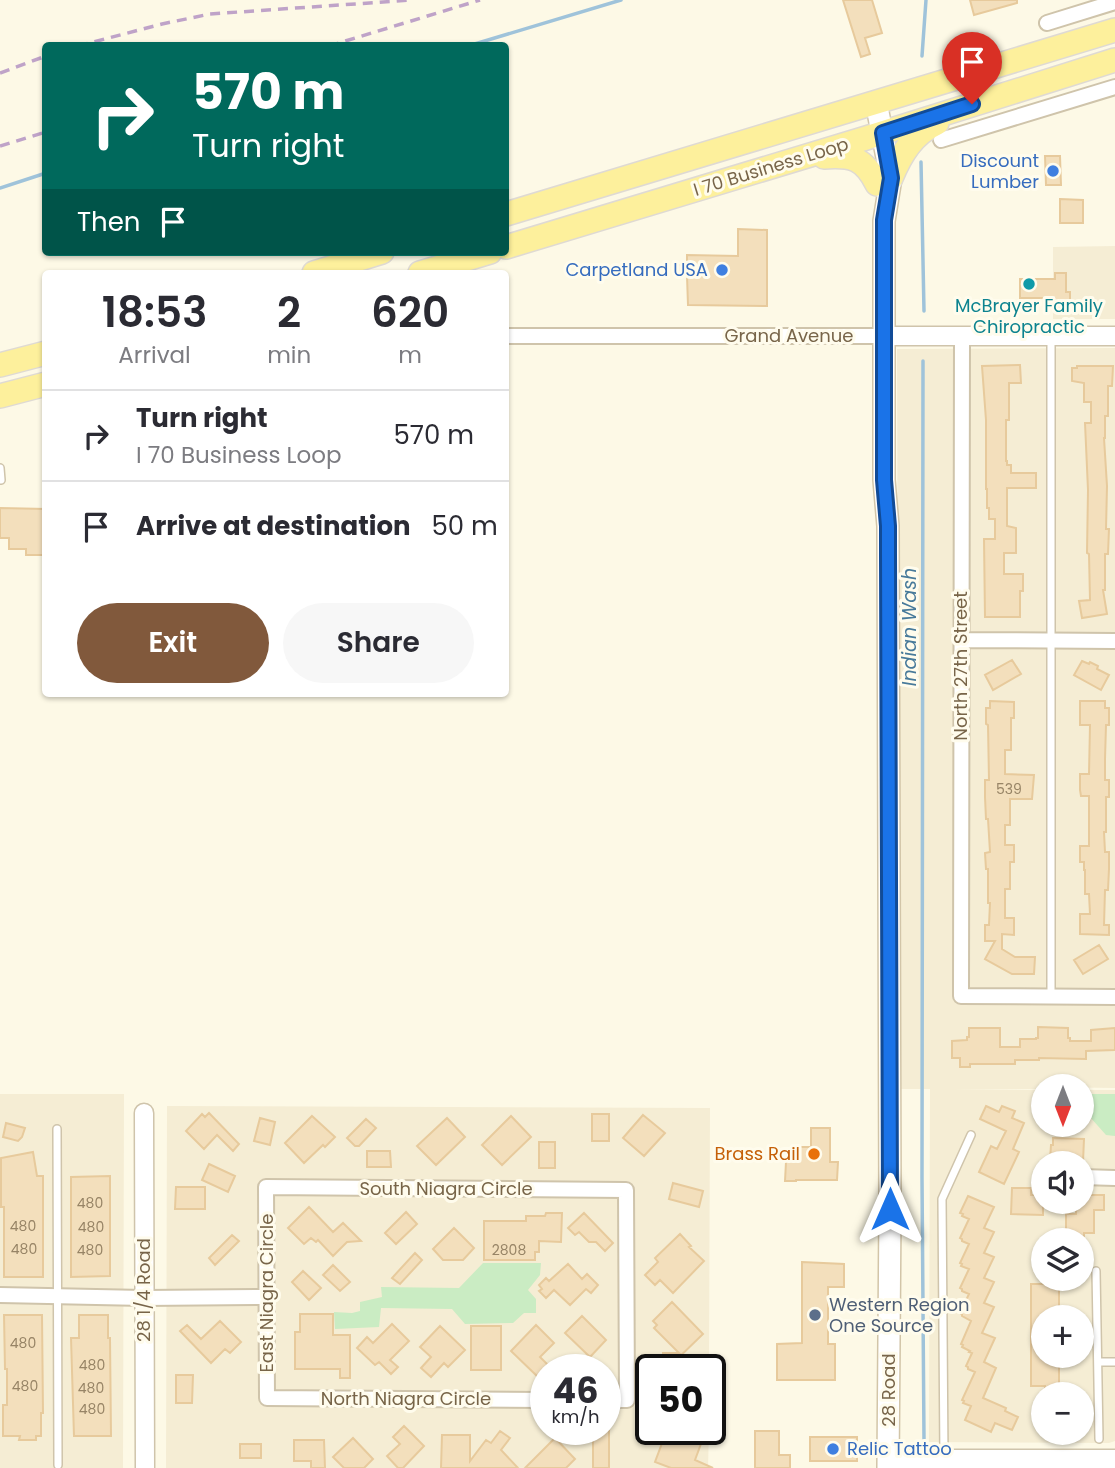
<!DOCTYPE html>
<meta charset="utf-8">
<style>
body{margin:0;font-family:Poppins,sans-serif;background:#f7f7f7;color:#2b2b33;height:100vh;display:flex;flex-direction:column;font-size:26px;white-space:nowrap}
*{box-sizing:border-box;margin:0}
p{font-size:23px;color:#7c7c81}
.icon{flex:none;width:38px;height:38px;fill:none;stroke:currentColor;stroke-width:2;stroke-linecap:round;stroke-linejoin:round}
.map{position:relative;flex:1;overflow:hidden}
.sheet{position:absolute;left:42px;top:270px;width:467px;height:427px;display:flex;flex-direction:column;background:#fff;border-radius:7px;box-shadow:0 2px 5px #0004}
.sheet>*{flex:none}
.hud{position:absolute;left:42px;top:42px;width:467px;height:214px;border-radius:7px;box-shadow:0 2px 5px #0004;background:#00695c;color:#fff;overflow:hidden}
.needle{width:46px;rotate:180deg}
.fabs{position:absolute;left:1031px;top:1074px;display:grid;gap:14px}
.fabs a{display:grid;place-items:center;width:63px;height:63px;border-radius:50%;background:#fff;box-shadow:0 2px 5px #0004;font-size:35px}
.speed{position:absolute;left:530px;top:1354px;display:flex;gap:14px;font-size:35px;font-weight:700;text-align:center}
.speed>*{display:grid;place-content:center;width:91px;height:91px;border-radius:50%;background:#fff;box-shadow:0 2px 5px #0004;line-height:1}
.speed small{font-size:18px;font-weight:400}
.speed .limit{border:4px solid #111;border-radius:10px;background:#fff;color:#111}
.pin{position:absolute;display:grid;place-items:center;width:60px;height:60px;color:#fff;margin:-72px -30px;border-radius:50% 50% 50% 0;rotate:-45deg;box-shadow:0 0 7px #0007}
.pin .icon{rotate:45deg}
.me{position:absolute;width:77px;margin:-38px;rotate:0deg;stroke-linejoin:round;filter:drop-shadow(0 0 5px #0008)}
.turn{display:flex;align-items:center;gap:24px;height:147px;padding:0 35px;font-size:32px}
.turn .icon{width:91px;height:91px;stroke-width:2.5}
.turn b{display:block;font-size:49px;line-height:60px}
.then{display:flex;align-items:center;height:66px;padding:0 35px;background:#0003;gap:14px;font-size:26px}
.eta{display:flex;justify-content:space-evenly;align-items:center;height:119px;text-align:center}
.eta b{font-size:42px;font-weight:600;line-height:49px}
.primary-button{display:flex;gap:14px;margin-top:auto;padding:14px 35px}
.primary-button a{flex:1;height:80px;border-radius:42px;background:#81593c;color:#fff;font-size:28px;font-weight:600;line-height:80px;text-align:center}
.primary-button a+a{background:#f7f7f7;color:#2b2b33}
ul{padding:0;list-style:none}
li{display:flex;align-items:center;gap:21px;height:91px;padding:0 35px;border-top:2px solid #e1e1e2}
li div{flex:1}
li b{display:block;font-size:26px}
li em{font-style:normal}
.map>svg:first-child{display:block}
</style>
<div class="map">
<svg width="1115" height="1468" viewBox="0 0 1115 1468">
<rect width="100%" height="100%" fill="#fdf9e6"/>
<path fill="#f5edd4" fill-rule="evenodd" d="M1115,246V319H1053V247Z
M1115,348V1088L1043,1087V1089H952L1043,1090V1125H1082V1090H1115V1441L1109,1443L929,1442L930,1089H899L897,349ZM1043,1164H1082V1202H1043ZM1043,1241H1082V1279H1043ZM1043,1318H1082V1356H1043ZM1043,1395H1082V1433H1043Z
M0,1094H124L123,1468H0Z
M167,1106L710,1108L709,1370H651V1430H709L708,1468H166ZM546,1370H606V1430H546Z"/>
<path fill="#caecc3" d="M1082,1094H1115V1136L1106,1135L1082,1108Z
M483,1263H541L540,1275L528,1290L536,1299V1313H524L513,1323L465,1324L452,1309L381,1308L379,1327L335,1329L334,1312L352,1313L360,1311V1302L382,1297L381,1287L459,1288Z"/>
<g fill="none" stroke-linecap="round" stroke-linejoin="round">
<path stroke="#9fc3da" stroke-width="3.5" d="M468,46L621,0
M922,56L926,0
M921,162L924,311
M0,188L46,173
M923,361L922,1178L924,1439"/>
</g>
<path fill="#f3dfbc" stroke="#e7ca9c" stroke-width="2" d="M843,0H872L882,33L865,38L870,54L861,57Z
M970,0H1017V3L974,15Z
M1045,156H1060L1061,185H1046Z
M1060,199L1083,200V223H1060Z
M738,229L767,230V306L688,305L687,276L676,275V265H687V255L738,256Z
M1055,273H1066V292H1070V308H1055V298H1020V279H1055Z
M1020,365L1021,383H1009V420H1006V461H1007V465H1011V473H1036V488H1007V526L1016,528V553H1004V574H1023V591H1020V617H985L984,539H995V519H989V508H987V489H986V420L982,366Z
M1077,366H1113L1112,386H1108V416H1105V438H1104L1107,486L1106,529H1109L1108,554H1105V590H1103L1107,614L1082,618L1079,601L1090,600L1089,554L1087,553L1088,490L1085,423H1091V402H1084V383L1072,381V368H1077Z
M0,508L46,509V555H26V549H9V538H0Z
M1012,660L1021,674L993,690L985,675Z
M1082,661L1089,664L1090,662L1098,666L1097,669L1109,675L1101,690L1074,675Z
M990,701L1014,702V718H1011V750H1005V774L1034,775L1032,799H1010V825H1005V845H1014V862H1010V889H1005V918H1014V935L1002,934V949L1015,957H1035L1034,974H1012L985,959L995,941H985V925H989L990,903H988V869H986L985,853L990,852L988,819H986L985,797V780H989L988,725L986,724V708H990Z
M1080,701H1105V708H1109V725H1106L1105,759V780H1109V797H1106V832H1104L1105,852H1109V869L1108,890H1105L1104,925H1109V935L1080,934V914H1090L1089,894H1085V870H1084V862H1080V846H1089V796H1081L1080,790V774H1089L1090,725H1080Z
M1099,945L1108,959L1083,974L1074,960Z
M1038,1027L1068,1028V1038H1070V1041H1091V1030L1115,1028V1050L1086,1051V1059L1039,1058V1060H1015V1064H970V1067H960V1058H952V1041L967,1040V1037H969V1028H1000V1047H1020V1039H1036V1038H1038Z
M986,1106L999,1112L1002,1106L1015,1111L1012,1118L1024,1123L1013,1149L1019,1152L1004,1184L979,1172L991,1146L997,1149L1006,1131L980,1119Z
M209,1113L239,1144L233,1151L217,1135L204,1149L186,1131L202,1114L205,1117Z
M592,1114H609V1141H592Z
M643,1115L665,1133L644,1156L623,1138Z
M312,1116L335,1137L325,1147L323,1145L304,1163L285,1143Z
M511,1116L531,1137L502,1165L482,1145Z
M260,1118L275,1122L270,1145L254,1141Z
M447,1118L465,1137L436,1165L417,1146Z
M366,1119L376,1128L359,1146H355L347,1138Z
M6,1123L25,1128L22,1137L18,1141L3,1137Z
M811,1128H830V1162H838L837,1180H796V1181H785L786,1162H797V1147H811Z
M1053,1138L1084,1139L1083,1162L1050,1160L1051,1145H1053Z
M539,1142H555V1168H539Z
M367,1151H390L391,1167H367Z
M33,1152L37,1176H43V1277H4V1207H1V1158Z
M209,1164L235,1176L228,1192L202,1180Z
M110,1176V1276L71,1277V1177Z
M673,1183L703,1191L699,1207L669,1199Z
M176,1187H205V1209H175Z
M1012,1188H1031V1195H1043V1215L1011,1214Z
M1082,1195H1104V1210H1094V1233H1084V1241H1066V1214H1076V1202H1082Z
M968,1196L994,1207L984,1228L994,1232L984,1253L994,1257L984,1278L994,1282L984,1303L994,1307L982,1333L995,1338L984,1362L996,1368L983,1398L1006,1408L1005,1411L1018,1417L1012,1430L995,1423L991,1432L965,1420L971,1406L963,1403L964,1401L962,1400L975,1372L968,1369V1367L966,1366L972,1353L969,1352L970,1351L962,1347L963,1345L961,1344L971,1321L962,1316V1314L960,1313L969,1294L962,1291V1289L960,1288L969,1269L961,1266L962,1264L960,1263L969,1244L962,1241V1239L960,1238L969,1219L962,1216L963,1214L960,1213Z
M309,1207L333,1232L343,1223L361,1241L347,1242L333,1256L318,1240L316,1242L311,1238L304,1244L288,1228Z
M406,1212L417,1224L396,1244L385,1233Z
M546,1213H562L561,1242L539,1241V1252H535V1260H484V1221H526V1216H545Z
M584,1213L613,1243L605,1251L596,1242H589L579,1232L575,1235L568,1228Z
M454,1228L474,1248L463,1260H443L433,1249Z
M680,1234L691,1246L689,1247L704,1261L673,1293L660,1280L655,1285L645,1275L658,1262L655,1258Z
M232,1235L239,1241L215,1265L209,1258Z
M415,1253L422,1260L400,1284L392,1278Z
M802,1262L844,1264V1287H828V1344H835V1380H777V1344L802,1343Z
M568,1264L582,1279L587,1274L598,1285L591,1293L586,1289L570,1305L554,1290L546,1298L539,1291L542,1289L539,1285L546,1278L549,1281Z
M333,1265L350,1282L340,1291L323,1275Z
M303,1271L321,1288L309,1300L292,1282Z
M1045,1279H1059V1318H1043V1356H1059V1395H1045V1386H1031V1284H1045Z
M672,1302L703,1334L670,1366H663V1353H679L654,1328L657,1325L653,1321Z
M300,1314H333V1335H350V1378H340V1369H295V1332H300Z
M4,1315H42L43,1413H41V1436H36V1440H19L20,1436H3V1405H7V1369H5Z
M79,1315H108V1338H110L111,1436H74L71,1338H79Z
M582,1316L606,1340L590,1357L565,1333Z
M220,1321L241,1342L230,1353L225,1349L211,1363L180,1331L187,1325L201,1339Z
M392,1324L409,1341L390,1360L398,1367L391,1374L379,1362L375,1365L357,1348L367,1337L373,1343Z
M536,1325L554,1343L540,1357L549,1366L538,1377L511,1351Z
M440,1326L465,1350L448,1367L444,1363L431,1377L421,1368L431,1357L420,1347Z
M471,1326H501V1370H471Z
M176,1375H193L192,1403H176Z
M404,1426L424,1446L403,1468H398L387,1456L400,1444L393,1437Z
M667,1430H673L702,1441L695,1460L713,1468H671L655,1462Z
M500,1431L510,1438L501,1450L518,1468H441L442,1435H470V1461L486,1440L491,1443Z
M593,1431H609V1468H593Z
M755,1431H779V1455H790V1468H755Z
M810,1437H857V1461H810Z
M353,1438L373,1459L364,1468H344L333,1457Z
M555,1438L575,1459L566,1468H525Z
M294,1440H324L325,1468H311V1461H294Z
M240,1444H261V1458H240Z"/>
<g fill="none" stroke-linecap="round" stroke-linejoin="round">
<g stroke="#cfc4ab" stroke-width="10">
<path id="service" d="M1051,336V996
M0,468L1,480
M57,1129L58,1465
M1096,1271L1099,1439
M1098,1362H1115
M944,1459L942,1199L971,1135"/>
</g>
<g stroke="#cfc4ab" stroke-width="18">
<path id="minor" d="M1047,23L1115,2
M941,140L1115,87
M506,336H884
M962,336L961,996L1115,997
M961,640L1115,641
M1082,1177L1115,1178
M0,1295L144,1298L267,1297
M546,1400L267,1398L266,1187L626,1190L627,1400H606"/>
</g>
<g stroke="#cfc4ab" stroke-width="21">
<path id="tertiary" d="M884,336H1115
M144,1113L145,1468
M888,1459H1115"/>
</g>
<g stroke="#d2c5a8" stroke-width="24">
<path id="secondary" d="M876,102L891,178L884,221V480L888,526L890,1209L888,1468"/>
</g>
<g stroke="#dfdad3" stroke-width="26">
<path id="primary" d="M824,157C852,155 864,158 877,184
M891,178C901,154 913,134 937,123
M506,214L1115,30
M506,247L863,139L1115,60
M314,273L382,252
M420,273L490,252
M0,365L46,353
M0,396L46,384"/>
</g>
<path stroke="#d9c39f" stroke-width="2.5" stroke-dasharray="2 5" stroke-linecap="butt" d="M1035,1176H1043"/>
<use href="#service" stroke="#fff" stroke-width="7"/>
<use href="#minor" stroke="#fff" stroke-width="14"/>
<use href="#tertiary" stroke="#fff" stroke-width="18"/>
<use href="#secondary" stroke="#fff" stroke-width="21"/>
<use href="#primary" stroke="#fdf09c" stroke-width="23"/>
<path stroke="#bfa3c8" stroke-width="3.5" stroke-dasharray="10 7" stroke-linecap="butt" d="M78,46L162,24L210,14L412,0
M329,46L480,0
M0,73L46,56
M0,146L46,132"/>
</g>
<g fill="none" stroke-linecap="round" stroke-linejoin="round">
<g stroke="#114b97" stroke-width="18">
<path id="route" d="M890,1209L888,554V526L884,480V220L891,178L883,133L972,104"/>
</g>
<use href="#route" stroke="#1a73e8" stroke-width="12"/>
</g>
<g fill="#3f7fe0" stroke="#fffced" stroke-width="2.5">
<circle cx="1053" cy="171" r="7"/>
<circle cx="722" cy="270" r="7"/>
<circle cx="833" cy="1449" r="7"/>
</g>
<circle fill="#0f9aa8" stroke="#fffced" stroke-width="2.5" cx="1029" cy="284" r="7"/>
<circle fill="#e8710a" stroke="#fffced" stroke-width="2.5" cx="814" cy="1154" r="7"/>
<circle fill="#5c6f8a" stroke="#fffced" stroke-width="2.5" cx="815" cy="1315" r="7"/>
<g text-anchor="middle" stroke-width="6" stroke-linejoin="round" paint-order="stroke">
<g font-size="14" fill="#978466">
<text x="1009" y="794">539</text>
<text x="90" y="1208">480</text>
<text x="23" y="1231">480</text>
<text x="91" y="1232">480</text>
<text x="24" y="1254">480</text>
<text x="90" y="1255">480</text>
<text x="509" y="1255">2808</text>
<text x="23" y="1348">480</text>
<text x="92" y="1370">480</text>
<text x="25" y="1391">480</text>
<text x="91" y="1393">480</text>
<text x="92" y="1414">480</text>
</g>
<g font-size="18" fill="#366cbe" stroke="#fffced" text-anchor="end">
<text x="1039" y="167">Discount<tspan x="1039" dy="21">Lumber</tspan></text>
<text x="708" y="276">Carpetland USA</text>
<text x="847" y="1455" text-anchor="start">Relic Tattoo</text>
</g>
<g font-size="18" fill="#786549" stroke="#fffced">
<text transform="translate(771 167) rotate(-17)" y="6">I 70 Business Loop</text>
<text x="789" y="342">Grand Avenue</text>
<text transform="translate(961 666) rotate(-90)" y="6">North 27th Street</text>
<text x="446" y="1195">South Niagra Circle</text>
<text transform="translate(144 1290) rotate(-90)" y="6">28 1/4 Road</text>
<text transform="translate(267 1293) rotate(-90)" y="6">East Niagra Circle</text>
<text transform="translate(889 1390) rotate(-90)" y="6">28 Road</text>
<text x="406" y="1405">North Niagra Circle</text>
</g>
<g font-size="18" fill="#0d838f" stroke="#fffced">
<text x="1029" y="312">McBrayer Family<tspan x="1029" dy="21">Chiropractic</tspan></text>
</g>
<g font-size="18" fill="#c56008" stroke="#fffced" text-anchor="end">
<text x="800" y="1160">Brass Rail</text>
</g>
<g font-size="18" fill="#4e5e75" stroke="#fffced" text-anchor="start">
<text x="829" y="1311">Western Region<tspan x="829" dy="21">One Source</tspan></text>
</g>
<g font-size="19" font-style="italic" fill="#487a9a" stroke="#fffced">
<text transform="translate(909 627) rotate(-90)" y="7">Indian Wash</text>
</g>
</g>
</svg>
<div class="fabs">
<a><svg class="needle" viewBox="-14 -14 28 28"><path d="M0-13l5 13h-10z" fill="#e53935"/><path d="M0 13l5-13h-10z" fill="#7c7c81"/></svg></a>
<a><svg class="icon" aria-label="sound" viewBox="0 0 24 24"><path d="M4 9h4l5-4v14l-5-4H4zM17 9q2 3 0 6"/></svg></a>
<a><svg class="icon" aria-label="layers" viewBox="0 0 24 24"><path d="M12 4l9 5-9 5-9-5zM3 14l9 5 9-5"/></svg></a>
<a>+</a>
<a>−</a>
</div>
<div class="speed"><div>46<small>km/h</small></div><div class="limit">50</div></div>
<div class="pin" style="left:972px;top:104px;background:#d93025"><svg class="icon" aria-label="arrive" viewBox="0 0 24 24"><path d="M6 21V4h12l-3 4 3 4H6"/></svg></div>
<svg class="me" style="left:890px;top:1209px" viewBox="-20 -20 40 40"><path d="M0-17L14 15 0 8-14 15z" fill="#1a73e8" stroke="#fff" stroke-width="4"/></svg>
<div class="hud">
<div class="turn"><svg class="icon" aria-label="right" viewBox="0 0 24 24"><path d="M7 20v-9h11M14 6l5 5-5 5"/></svg><div><b>570 m</b>Turn right</div></div>
<div class="then">Then<svg class="icon" aria-label="arrive" viewBox="0 0 24 24"><path d="M6 21V4h12l-3 4 3 4H6"/></svg></div>
</div>
<section class="sheet">
<div class="eta">
<div><b>18:53</b><p>Arrival</p></div>
<div><b>2</b><p>min</p></div>
<div><b>620</b><p>m</p></div>
</div>
<ul>
<li><svg class="icon" aria-label="right" viewBox="0 0 24 24"><path d="M7 20v-9h11M14 6l5 5-5 5"/></svg><div><b>Turn right</b><p>I 70 Business Loop</p></div><em>570 m</em></li>
<li><svg class="icon" aria-label="arrive" viewBox="0 0 24 24"><path d="M6 21V4h12l-3 4 3 4H6"/></svg><div><b>Arrive at destination</b></div><em>50 m</em></li>
</ul>
<div class="primary-button"><a>Exit</a><a>Share</a></div>
</section>
</div>
